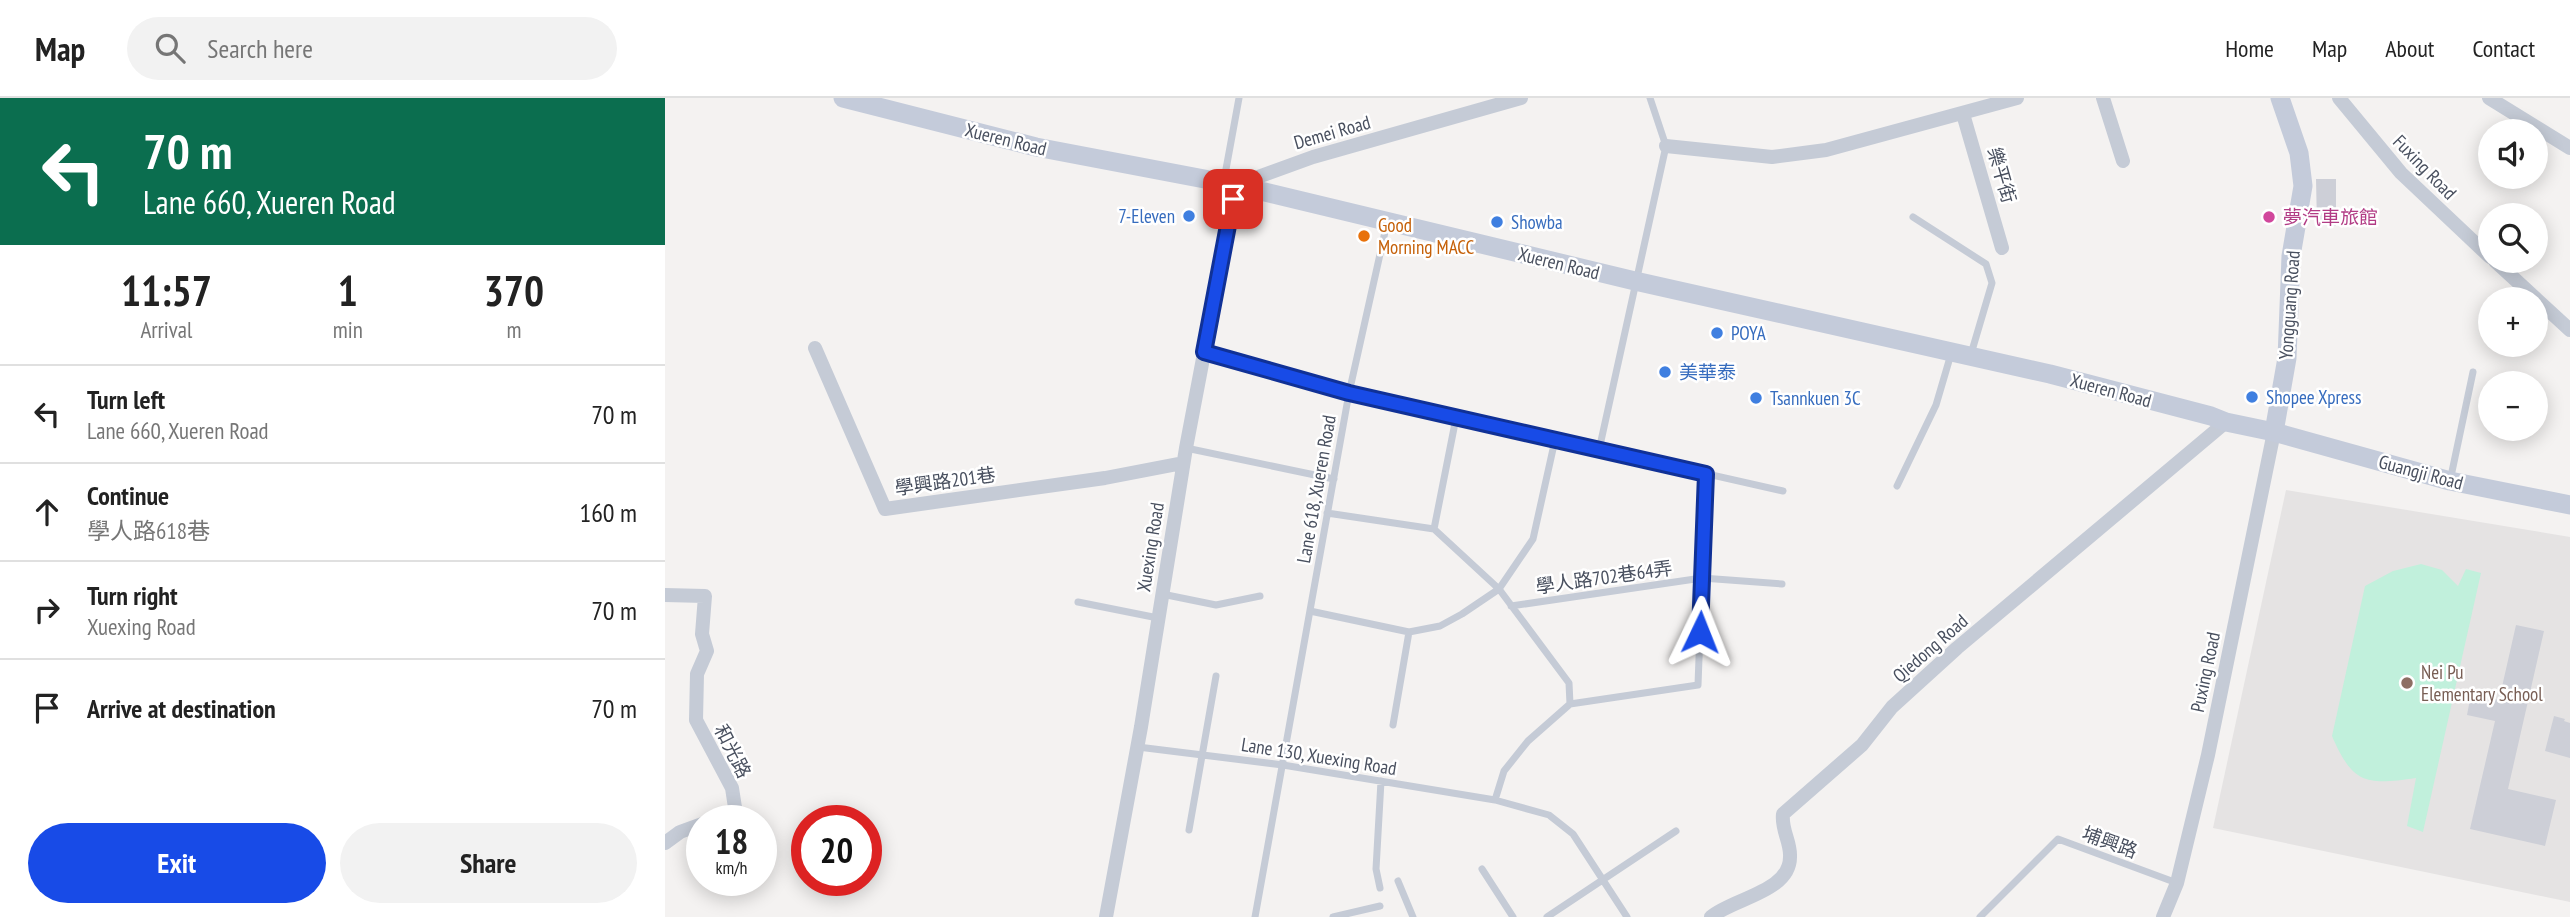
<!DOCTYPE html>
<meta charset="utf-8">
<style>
body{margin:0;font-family:"PT Sans Narrow","Noto Sans TC",sans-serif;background:#f2f2f2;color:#222;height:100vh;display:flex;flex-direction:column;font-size:26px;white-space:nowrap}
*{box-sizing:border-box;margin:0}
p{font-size:23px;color:#767676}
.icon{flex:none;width:38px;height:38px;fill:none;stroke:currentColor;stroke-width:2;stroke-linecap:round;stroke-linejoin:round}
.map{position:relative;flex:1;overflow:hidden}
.sheet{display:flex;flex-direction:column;background:#fff;width:665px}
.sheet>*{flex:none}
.banner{background:#0b6e4f;color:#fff;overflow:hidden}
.tools{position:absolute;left:1813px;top:21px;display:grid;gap:14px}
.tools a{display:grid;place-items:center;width:70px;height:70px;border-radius:50%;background:#fff;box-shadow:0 4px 18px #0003;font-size:35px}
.speed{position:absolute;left:21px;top:707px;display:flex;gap:14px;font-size:35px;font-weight:700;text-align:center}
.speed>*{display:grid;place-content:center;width:91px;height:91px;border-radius:50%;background:#fff;box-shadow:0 4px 18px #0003;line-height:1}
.speed small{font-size:18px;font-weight:400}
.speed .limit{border:10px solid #d22;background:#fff;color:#111}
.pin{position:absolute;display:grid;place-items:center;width:60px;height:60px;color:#fff;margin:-30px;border-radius:14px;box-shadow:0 4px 10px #0006}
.me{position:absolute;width:77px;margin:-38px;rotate:2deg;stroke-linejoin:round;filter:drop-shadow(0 0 5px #0008)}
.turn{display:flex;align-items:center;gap:24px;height:147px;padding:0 28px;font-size:32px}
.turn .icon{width:91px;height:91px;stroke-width:2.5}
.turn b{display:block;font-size:49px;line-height:60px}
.eta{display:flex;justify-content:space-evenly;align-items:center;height:119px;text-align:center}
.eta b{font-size:42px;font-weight:700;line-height:49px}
.primary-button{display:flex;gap:14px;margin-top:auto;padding:14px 28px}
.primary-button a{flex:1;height:80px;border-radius:42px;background:#184be7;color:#fff;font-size:28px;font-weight:700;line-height:80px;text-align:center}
.primary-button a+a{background:#f2f2f2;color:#222}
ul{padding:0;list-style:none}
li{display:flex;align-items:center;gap:21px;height:98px;padding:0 28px;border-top:2px solid #e0e0e0}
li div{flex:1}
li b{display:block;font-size:26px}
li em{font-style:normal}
header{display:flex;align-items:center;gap:42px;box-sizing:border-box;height:98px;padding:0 35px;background:#fff;border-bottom:2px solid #e0e0e0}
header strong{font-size:33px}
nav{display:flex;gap:38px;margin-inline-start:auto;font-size:24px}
.search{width:490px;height:63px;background:#f2f2f2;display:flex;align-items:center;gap:18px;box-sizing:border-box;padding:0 24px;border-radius:38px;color:#767676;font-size:26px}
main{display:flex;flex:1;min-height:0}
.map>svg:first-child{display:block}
</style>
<header>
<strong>Map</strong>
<div class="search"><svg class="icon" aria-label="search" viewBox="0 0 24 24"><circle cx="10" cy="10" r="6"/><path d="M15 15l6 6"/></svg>Search here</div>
<nav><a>Home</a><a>Map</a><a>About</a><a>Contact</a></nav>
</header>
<main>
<section class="sheet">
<div class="banner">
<div class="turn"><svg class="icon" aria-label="left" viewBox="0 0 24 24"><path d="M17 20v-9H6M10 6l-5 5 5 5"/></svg><div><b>70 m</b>Lane 660, Xueren Road</div></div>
</div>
<div class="eta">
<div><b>11:57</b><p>Arrival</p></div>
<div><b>1</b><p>min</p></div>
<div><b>370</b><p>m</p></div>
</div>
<ul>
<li><svg class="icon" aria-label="left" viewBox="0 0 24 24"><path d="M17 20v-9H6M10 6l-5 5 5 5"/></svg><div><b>Turn left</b><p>Lane 660, Xueren Road</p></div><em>70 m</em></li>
<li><svg class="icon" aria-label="ahead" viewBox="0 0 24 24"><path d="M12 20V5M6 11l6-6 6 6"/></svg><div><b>Continue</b><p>學人路618巷</p></div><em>160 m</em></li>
<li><svg class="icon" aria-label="right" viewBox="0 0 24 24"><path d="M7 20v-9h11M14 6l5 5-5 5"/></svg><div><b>Turn right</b><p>Xuexing Road</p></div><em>70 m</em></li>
<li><svg class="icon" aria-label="arrive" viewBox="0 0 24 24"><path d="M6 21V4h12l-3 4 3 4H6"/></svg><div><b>Arrive at destination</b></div><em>70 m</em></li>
</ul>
<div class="primary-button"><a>Exit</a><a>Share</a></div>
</section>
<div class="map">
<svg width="1905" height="819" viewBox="0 0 1905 819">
<rect width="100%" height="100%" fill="#f4f2f1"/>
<path fill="#e5e3e3" d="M1621,392L1905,439V804L1548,730Z"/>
<path fill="#c1f0dc" d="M1756,466L1777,472L1793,488L1801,471L1816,475L1758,734L1742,728L1751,680C1702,687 1688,687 1667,638L1700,488L1728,473Z"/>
<path fill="#cdcfd7" d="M1651,81H1671V128L1652,127Z
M1851,527L1879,533L1843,691L1891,702L1880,748L1805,731L1830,623L1802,617L1806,596L1834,602Z
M1889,618L1900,621L1899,623L1905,625V660L1880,653Z"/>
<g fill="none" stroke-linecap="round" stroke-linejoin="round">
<path stroke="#c5cbd6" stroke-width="7" d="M559,82L574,0
M1248,119L1321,166L1327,185L1306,256
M540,254L684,295L1118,393
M791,320L769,431L834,491L904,585L905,606
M521,350L669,381
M934,352L1001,48L985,0
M1785,383L1808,274
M1232,388L1271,307L1286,256
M662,415L769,431
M497,496L551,507L595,498
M413,504L493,520
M846,508L1037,480L1117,486
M645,513L744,534L775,528L797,516L834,491L868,441L890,342
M905,606L1033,587L1041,376
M728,627L744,534
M473,649L618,667L830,702L884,717L908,736L962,819
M830,702L839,673L863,643L905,606
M524,732L551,578
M817,771L848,819
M733,783L748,819
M715,790L711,771L716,683
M590,819L684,295L722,125
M668,819L715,808
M882,819L1011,733
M1315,819L1393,741L1512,785"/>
<path stroke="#c5cbd6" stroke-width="14" d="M1438,0L1458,63
M1674,0L1736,75L1825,159
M1824,0L1905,50
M1298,16L1337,150
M1001,48L1107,59L1161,52L1352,0
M1830,163L1905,232
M150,250L220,411L440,380L518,365
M0,497L40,498L37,536L42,553L32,576L31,622L67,690L71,716L47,723
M0,745L15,734L37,726
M441,819L476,629L521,350L571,87L648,59L856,0
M1046,819C1069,800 1125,794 1125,759C1126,744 1116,732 1118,716L1197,647L1227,609L1292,550L1561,324
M1498,819L1512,785L1543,657L1609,334"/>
<path stroke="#c4cbda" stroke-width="19" d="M178,0L371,49L571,87L970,183L1385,276L1546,318L1561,324L1609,334L1785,383L1905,407
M1609,334L1622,260L1626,158L1638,88L1634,55L1615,0"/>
</g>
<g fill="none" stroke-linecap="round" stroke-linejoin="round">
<g stroke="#103196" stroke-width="18">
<path id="route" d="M568,101L539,254L684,295L1041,376L1035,534"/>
</g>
<use href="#route" stroke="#184be7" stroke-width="12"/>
</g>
<g fill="#3f7fe0" stroke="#fff" stroke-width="2.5">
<circle cx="524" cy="118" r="7"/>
<circle cx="832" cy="124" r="7"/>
<circle cx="1052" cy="235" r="7"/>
<circle cx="1000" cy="274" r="7"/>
<circle cx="1587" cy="299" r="7"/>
<circle cx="1091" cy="300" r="7"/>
</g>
<circle fill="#d1479c" stroke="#fff" stroke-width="2.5" cx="1604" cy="119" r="7"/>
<circle fill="#e8710a" stroke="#fff" stroke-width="2.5" cx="699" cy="138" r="7"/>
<circle fill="#8d6e63" stroke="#fff" stroke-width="2.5" cx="1742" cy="585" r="7"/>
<g text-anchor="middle" stroke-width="5" stroke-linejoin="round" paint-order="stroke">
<g font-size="19" fill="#49505f" stroke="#fff">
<text transform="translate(667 34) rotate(-16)" y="7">Demei Road</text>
<text transform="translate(341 41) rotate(14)" y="7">Xueren Road</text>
<text transform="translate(1760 69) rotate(46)" y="7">Fuxing Road</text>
<text transform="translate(1337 77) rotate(74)" y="7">樂平街</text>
<text transform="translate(894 165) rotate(14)" y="7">Xueren Road</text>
<text transform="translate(1624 207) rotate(-86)" y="7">Yongguang Road</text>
<text transform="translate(1446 292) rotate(15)" y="7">Xueren Road</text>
<text transform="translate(1756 374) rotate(15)" y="7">Guangji Road</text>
<text transform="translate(280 383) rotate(-8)" y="7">學興路201巷</text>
<text transform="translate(651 391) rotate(-80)" y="7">Lane 618, Xueren Road</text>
<text transform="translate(485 449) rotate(-81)" y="7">Xuexing Road</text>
<text transform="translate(939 479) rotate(-8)" y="7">學人路702巷64弄</text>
<text transform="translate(1265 550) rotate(-41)" y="7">Qiedong Road</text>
<text transform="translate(1540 574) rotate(-78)" y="7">Puxing Road</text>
<text transform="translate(68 653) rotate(63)" y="7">和光路</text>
<text transform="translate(654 658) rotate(9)" y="7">Lane 130, Xuexing Road</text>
<text transform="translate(1445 744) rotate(20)" y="7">埔興路</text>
</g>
<g font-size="19" fill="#366cbe" stroke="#fff" text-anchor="start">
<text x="510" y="125" text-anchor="end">7-Eleven</text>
<text x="846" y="131">Showba</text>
<text x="1066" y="242">POYA</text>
<text x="1014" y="281">美華泰</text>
<text x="1601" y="306">Shopee Xpress</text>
<text x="1105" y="307">Tsannkuen 3C</text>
</g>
<g font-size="19" fill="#b23c85" stroke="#fff" text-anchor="start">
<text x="1618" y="126">夢汽車旅館</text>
</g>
<g font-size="19" fill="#c56008" stroke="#fff" text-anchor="start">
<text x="713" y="134">Good<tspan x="713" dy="22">Morning MACC</tspan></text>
</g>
<g font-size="19" fill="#785e54" stroke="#fff" text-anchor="start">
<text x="1756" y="581">Nei Pu<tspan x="1756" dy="22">Elementary School</tspan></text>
</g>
</g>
</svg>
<div class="tools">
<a><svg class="icon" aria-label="sound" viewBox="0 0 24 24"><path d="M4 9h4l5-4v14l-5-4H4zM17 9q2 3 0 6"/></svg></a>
<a><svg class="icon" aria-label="search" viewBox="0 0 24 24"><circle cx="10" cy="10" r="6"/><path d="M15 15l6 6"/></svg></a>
<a>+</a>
<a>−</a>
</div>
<div class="speed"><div>18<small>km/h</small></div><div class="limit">20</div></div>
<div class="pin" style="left:568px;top:101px;background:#d93025"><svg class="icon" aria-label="arrive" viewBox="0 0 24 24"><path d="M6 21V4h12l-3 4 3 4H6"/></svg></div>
<svg class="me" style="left:1035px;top:534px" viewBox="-20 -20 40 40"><path d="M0-17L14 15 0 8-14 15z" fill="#184be7" stroke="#fff" stroke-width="4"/></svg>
</div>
</main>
